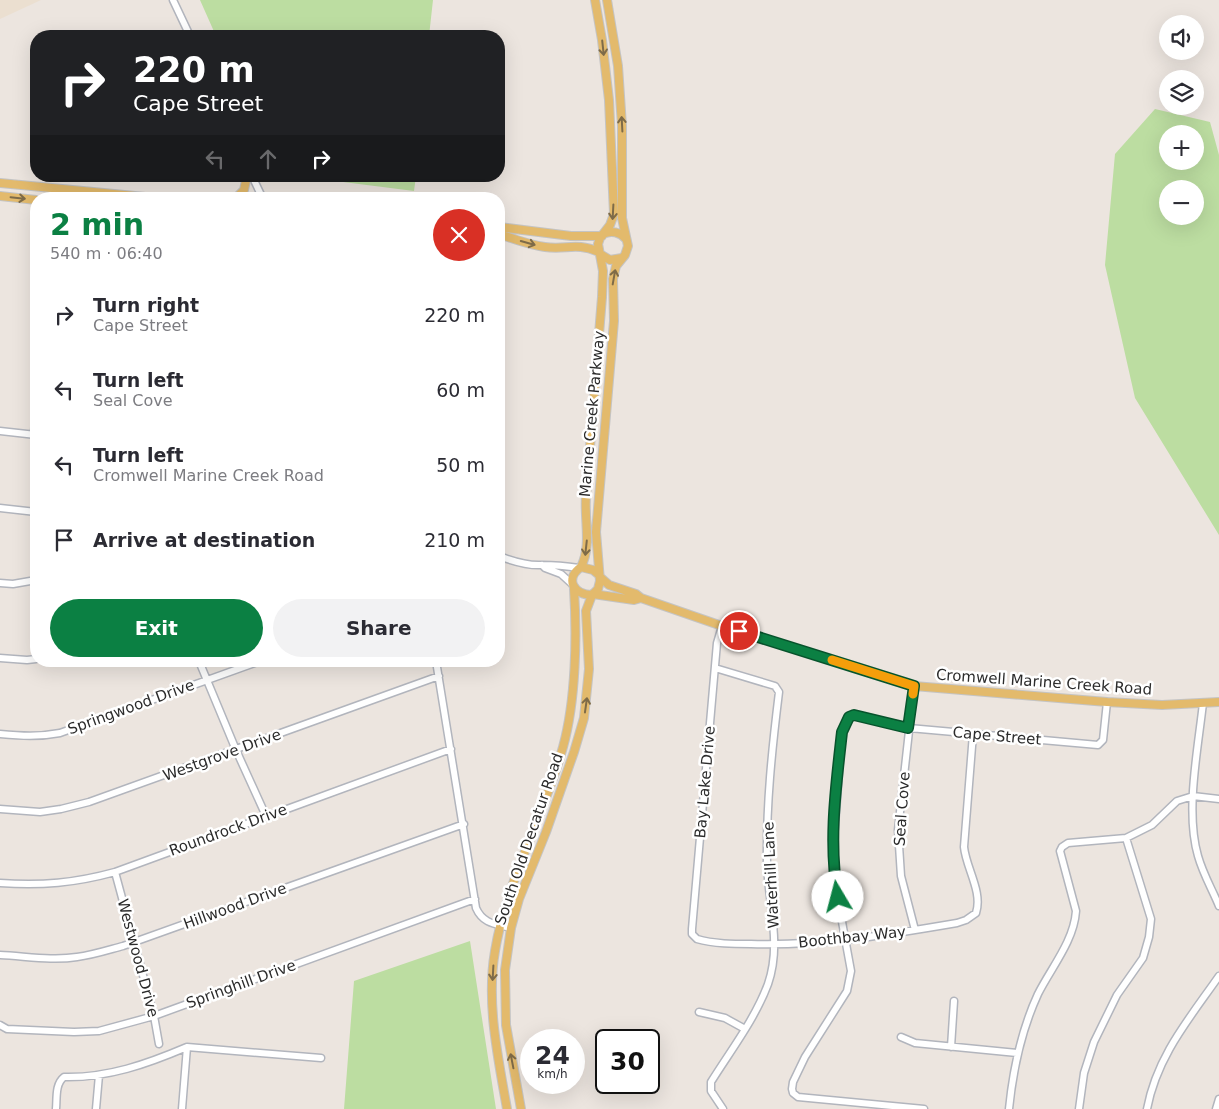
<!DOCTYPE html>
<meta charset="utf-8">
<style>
body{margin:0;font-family:"DejaVu Sans",sans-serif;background:#f2f2f3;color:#2b2b33;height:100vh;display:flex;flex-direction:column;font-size:19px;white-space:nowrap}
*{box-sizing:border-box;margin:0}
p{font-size:16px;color:#7c7c81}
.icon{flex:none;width:28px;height:28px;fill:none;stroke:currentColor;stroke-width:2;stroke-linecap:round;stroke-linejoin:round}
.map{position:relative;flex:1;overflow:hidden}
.sheet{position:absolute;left:30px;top:192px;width:475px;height:475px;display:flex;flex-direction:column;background:#fff;border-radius:20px;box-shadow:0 5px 20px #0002}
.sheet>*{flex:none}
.hud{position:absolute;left:30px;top:30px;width:475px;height:152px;border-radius:20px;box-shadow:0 5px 20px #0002;background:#202124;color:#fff;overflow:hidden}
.tools{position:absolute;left:1159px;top:15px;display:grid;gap:10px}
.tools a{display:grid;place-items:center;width:45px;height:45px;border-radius:50%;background:#fff;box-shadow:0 5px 20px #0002;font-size:25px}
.speed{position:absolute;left:520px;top:1029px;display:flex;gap:10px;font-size:25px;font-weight:700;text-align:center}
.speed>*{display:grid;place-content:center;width:65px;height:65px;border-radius:50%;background:#fff;box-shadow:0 5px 20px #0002;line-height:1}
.speed small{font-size:12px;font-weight:400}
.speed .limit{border:2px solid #111;border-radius:8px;background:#fff;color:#111}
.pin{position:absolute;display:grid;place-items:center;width:42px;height:42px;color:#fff;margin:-21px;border:2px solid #fff;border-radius:50%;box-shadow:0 1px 5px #0007}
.me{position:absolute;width:55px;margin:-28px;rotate:352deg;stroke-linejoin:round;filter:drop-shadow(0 0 4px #0008)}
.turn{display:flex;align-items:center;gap:18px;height:105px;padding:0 20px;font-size:22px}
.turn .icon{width:65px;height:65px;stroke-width:2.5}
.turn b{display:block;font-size:35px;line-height:42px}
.lanes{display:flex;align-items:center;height:48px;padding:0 20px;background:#0003;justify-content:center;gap:25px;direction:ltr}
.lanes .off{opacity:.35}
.round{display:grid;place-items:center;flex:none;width:52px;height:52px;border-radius:26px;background:#f2f2f3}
.head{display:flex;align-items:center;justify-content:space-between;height:85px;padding:0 20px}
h1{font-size:30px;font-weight:700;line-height:38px;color:#0b8043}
.cta{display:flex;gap:10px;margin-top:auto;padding:10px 20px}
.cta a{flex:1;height:58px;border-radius:30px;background:#0b8043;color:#fff;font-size:20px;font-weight:700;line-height:58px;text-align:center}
.cta a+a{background:#f2f2f3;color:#2b2b33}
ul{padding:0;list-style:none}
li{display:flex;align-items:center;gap:15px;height:75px;padding:0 20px}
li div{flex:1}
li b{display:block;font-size:19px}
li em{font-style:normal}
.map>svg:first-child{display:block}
</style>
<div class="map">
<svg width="1219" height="1109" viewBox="0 0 1219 1109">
<rect width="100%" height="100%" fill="#ece5df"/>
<path fill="#ebdfd0" d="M0,0H41L0,19Z"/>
<path fill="#bcdda1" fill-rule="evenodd" d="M200,0H433L429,36H216Z
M1155,109L1210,122L1219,155V535L1135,398L1105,265L1115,154ZM1168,134H1195V161H1168ZM1168,189H1195V216H1168Z
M296,176H416L414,191Z
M470,941L496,1109H344L354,981Z"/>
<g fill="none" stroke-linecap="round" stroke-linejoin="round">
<g stroke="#b2b5bd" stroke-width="9">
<path id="minor" d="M173,0L190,36
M252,176L263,199
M0,431L36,435
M34,434L36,406
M0,508L36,512
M499,556C512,561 528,566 542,565C555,565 566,566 579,568
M542,565L545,568L561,574L572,584
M0,583L13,584L36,580
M722,626L717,643L692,929V934L697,939C714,944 734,944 751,944C822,946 887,935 957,923L966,920L976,913C983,892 966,868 964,847L973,734
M0,658L27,660L36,659
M199,661L236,750L266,816
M436,661L476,908C483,924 496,924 511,928
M715,668L775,686L779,692C772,749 766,806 767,863C768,903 782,944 768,984C755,1019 731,1050 711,1082V1091L723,1109
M914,686L898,830L901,876L915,930
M1203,703C1198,749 1185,812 1198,856C1203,874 1212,889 1219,906
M0,734C21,736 39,737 60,733L260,661
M0,809L40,812L61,809L89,802L439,676
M115,872L154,1016L159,1044
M0,883C41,886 75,883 115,872L451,749
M0,955C25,956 52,961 77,957C93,955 108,950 123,946L464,824
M699,1012L725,1018L745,1029
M0,1025L7,1029L74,1032L99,1031L154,1016L475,899
M901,1037L915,1043L1017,1053
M951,1047L954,1001
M56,1109C57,1098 55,1084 64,1077C108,1078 147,1064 187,1047
M96,1109L99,1075
M182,1109L187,1047L321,1058
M924,1109L798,1097L793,1093L792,1089L793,1082L805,1057L847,991L851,971L834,878V838L842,732L849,717L854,715L909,728L1098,745L1103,740L1107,702
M1009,1109C1013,1069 1021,1031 1038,994C1051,968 1074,941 1076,911L1060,851L1062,847L1068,843L1126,838L1152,825L1177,801L1193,796L1219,799
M1079,1109L1084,1073L1094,1042L1117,995L1143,958L1149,937L1151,919L1126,838
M1147,1109C1157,1056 1189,1019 1219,976
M1216,1109L1219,1099"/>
</g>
<g stroke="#c4c4c4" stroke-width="10">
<path id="major" d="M0,183L166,199
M0,196L36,200
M235,199L244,190L247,176
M499,227L571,236H602
M499,234C514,239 529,245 545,247C567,250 576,242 599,252
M603,234C611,230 620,232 626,239
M600,254L610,260L622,258
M581,567C592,545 584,520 586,496C591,430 597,363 602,297L603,271L598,244L600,238L610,225L614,214L609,100L602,40L595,0
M600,577L609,585L636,594L641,598L722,626L914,686L1107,702L1162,705L1219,702
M593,594L634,600L641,598
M592,595C574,595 564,579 581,567L593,570L599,575
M507,1109C498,1057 486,1003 495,951C507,879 544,816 563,747C576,700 577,636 574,589
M521,1109L506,1025L505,970L511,928L519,899L546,832L574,752L584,718L589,669L586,611L592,595L598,589L600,581L596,532L614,321L613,279L616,266L625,255L628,246L622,218V126L618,66L607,0"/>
</g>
<use href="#minor" stroke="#fff" stroke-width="6"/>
<use href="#major" stroke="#e3ba6c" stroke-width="8"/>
</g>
<defs><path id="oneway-shaft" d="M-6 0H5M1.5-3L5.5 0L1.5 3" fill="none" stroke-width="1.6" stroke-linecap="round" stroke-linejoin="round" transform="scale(1.25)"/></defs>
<g stroke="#7e6b48">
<use href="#oneway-shaft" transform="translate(603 48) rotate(84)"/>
<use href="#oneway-shaft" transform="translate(622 124) rotate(-93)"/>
<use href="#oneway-shaft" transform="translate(18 198) rotate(6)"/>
<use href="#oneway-shaft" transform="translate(613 212) rotate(93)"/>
<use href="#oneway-shaft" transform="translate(528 243) rotate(16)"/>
<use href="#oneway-shaft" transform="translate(614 277) rotate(-80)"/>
<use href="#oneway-shaft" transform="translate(586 548) rotate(96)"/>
<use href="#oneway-shaft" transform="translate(586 705) rotate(-82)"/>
<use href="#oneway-shaft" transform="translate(493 973) rotate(93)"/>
<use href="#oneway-shaft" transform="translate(512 1061) rotate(-101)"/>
</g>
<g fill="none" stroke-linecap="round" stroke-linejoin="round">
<g stroke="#07532c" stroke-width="12">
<path id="route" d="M739,631L914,686L908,728L854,715L849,717L842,732C836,786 828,843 838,897"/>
</g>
<use href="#route" stroke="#0b8043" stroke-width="9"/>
<path stroke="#f59e0b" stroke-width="9" d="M832,660L914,686L913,694"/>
</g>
<g text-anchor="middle" stroke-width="5" stroke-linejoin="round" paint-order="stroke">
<g font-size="15" fill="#2b2b2b" stroke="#fff">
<text transform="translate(592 414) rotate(-85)" y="5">Marine Creek Parkway</text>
<text transform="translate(1044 682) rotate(4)" y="5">Cromwell Marine Creek Road</text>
<text transform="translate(131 707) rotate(-20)" y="5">Springwood Drive</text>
<text transform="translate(997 736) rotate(5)" y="5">Cape Street</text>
<text transform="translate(222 755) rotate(-20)" y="5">Westgrove Drive</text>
<text transform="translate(705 782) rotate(-85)" y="5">Bay Lake Drive</text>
<text transform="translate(902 809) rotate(-86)" y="5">Seal Cove</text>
<text transform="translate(228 830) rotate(-20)" y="5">Roundrock Drive</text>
<text transform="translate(529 839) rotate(-71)" y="5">South Old Decatur Road</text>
<text transform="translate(771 875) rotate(-93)" y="5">Waterhill Lane</text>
<text transform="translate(235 906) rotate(-20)" y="5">Hillwood Drive</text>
<text transform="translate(852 937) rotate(-6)" y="5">Boothbay Way</text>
<text transform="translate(138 958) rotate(75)" y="5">Westwood Drive</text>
<text transform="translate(241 984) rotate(-20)" y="5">Springhill Drive</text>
</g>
</g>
</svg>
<div class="tools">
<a><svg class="icon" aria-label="sound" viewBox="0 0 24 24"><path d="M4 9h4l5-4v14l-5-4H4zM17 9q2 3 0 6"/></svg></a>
<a><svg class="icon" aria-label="layers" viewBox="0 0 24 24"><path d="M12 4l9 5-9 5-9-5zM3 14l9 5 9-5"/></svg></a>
<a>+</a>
<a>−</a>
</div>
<div class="speed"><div>24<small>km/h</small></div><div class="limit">30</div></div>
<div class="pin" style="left:739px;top:631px;background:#d93025"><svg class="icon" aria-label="arrive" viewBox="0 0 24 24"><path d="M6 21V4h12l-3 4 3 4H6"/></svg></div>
<svg class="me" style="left:838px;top:897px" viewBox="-20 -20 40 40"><circle r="19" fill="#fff"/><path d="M0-13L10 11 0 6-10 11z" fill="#0b8043"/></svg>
<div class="hud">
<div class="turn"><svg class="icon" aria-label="right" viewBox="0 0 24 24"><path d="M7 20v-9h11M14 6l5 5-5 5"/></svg><div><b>220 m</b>Cape Street</div></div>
<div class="lanes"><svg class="icon off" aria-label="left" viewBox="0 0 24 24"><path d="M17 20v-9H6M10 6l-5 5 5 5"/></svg><svg class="icon off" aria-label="ahead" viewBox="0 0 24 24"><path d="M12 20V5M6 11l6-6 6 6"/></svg><svg class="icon" aria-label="right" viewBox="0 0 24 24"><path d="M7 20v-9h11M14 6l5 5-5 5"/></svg></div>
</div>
<section class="sheet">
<div class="head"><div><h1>2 min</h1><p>540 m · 06:40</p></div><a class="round" style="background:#d93025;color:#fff"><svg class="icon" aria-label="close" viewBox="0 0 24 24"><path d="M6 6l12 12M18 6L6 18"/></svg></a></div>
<ul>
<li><svg class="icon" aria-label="right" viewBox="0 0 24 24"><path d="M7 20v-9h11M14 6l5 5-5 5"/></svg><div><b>Turn right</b><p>Cape Street</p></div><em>220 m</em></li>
<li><svg class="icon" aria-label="left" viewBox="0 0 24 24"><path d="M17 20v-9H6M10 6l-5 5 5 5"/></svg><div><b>Turn left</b><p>Seal Cove</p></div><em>60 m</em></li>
<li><svg class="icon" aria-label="left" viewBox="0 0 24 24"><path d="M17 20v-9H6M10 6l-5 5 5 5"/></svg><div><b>Turn left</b><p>Cromwell Marine Creek Road</p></div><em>50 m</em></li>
<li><svg class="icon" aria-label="arrive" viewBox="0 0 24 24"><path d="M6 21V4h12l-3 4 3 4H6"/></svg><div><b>Arrive at destination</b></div><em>210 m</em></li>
</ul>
<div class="cta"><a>Exit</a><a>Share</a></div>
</section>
</div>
